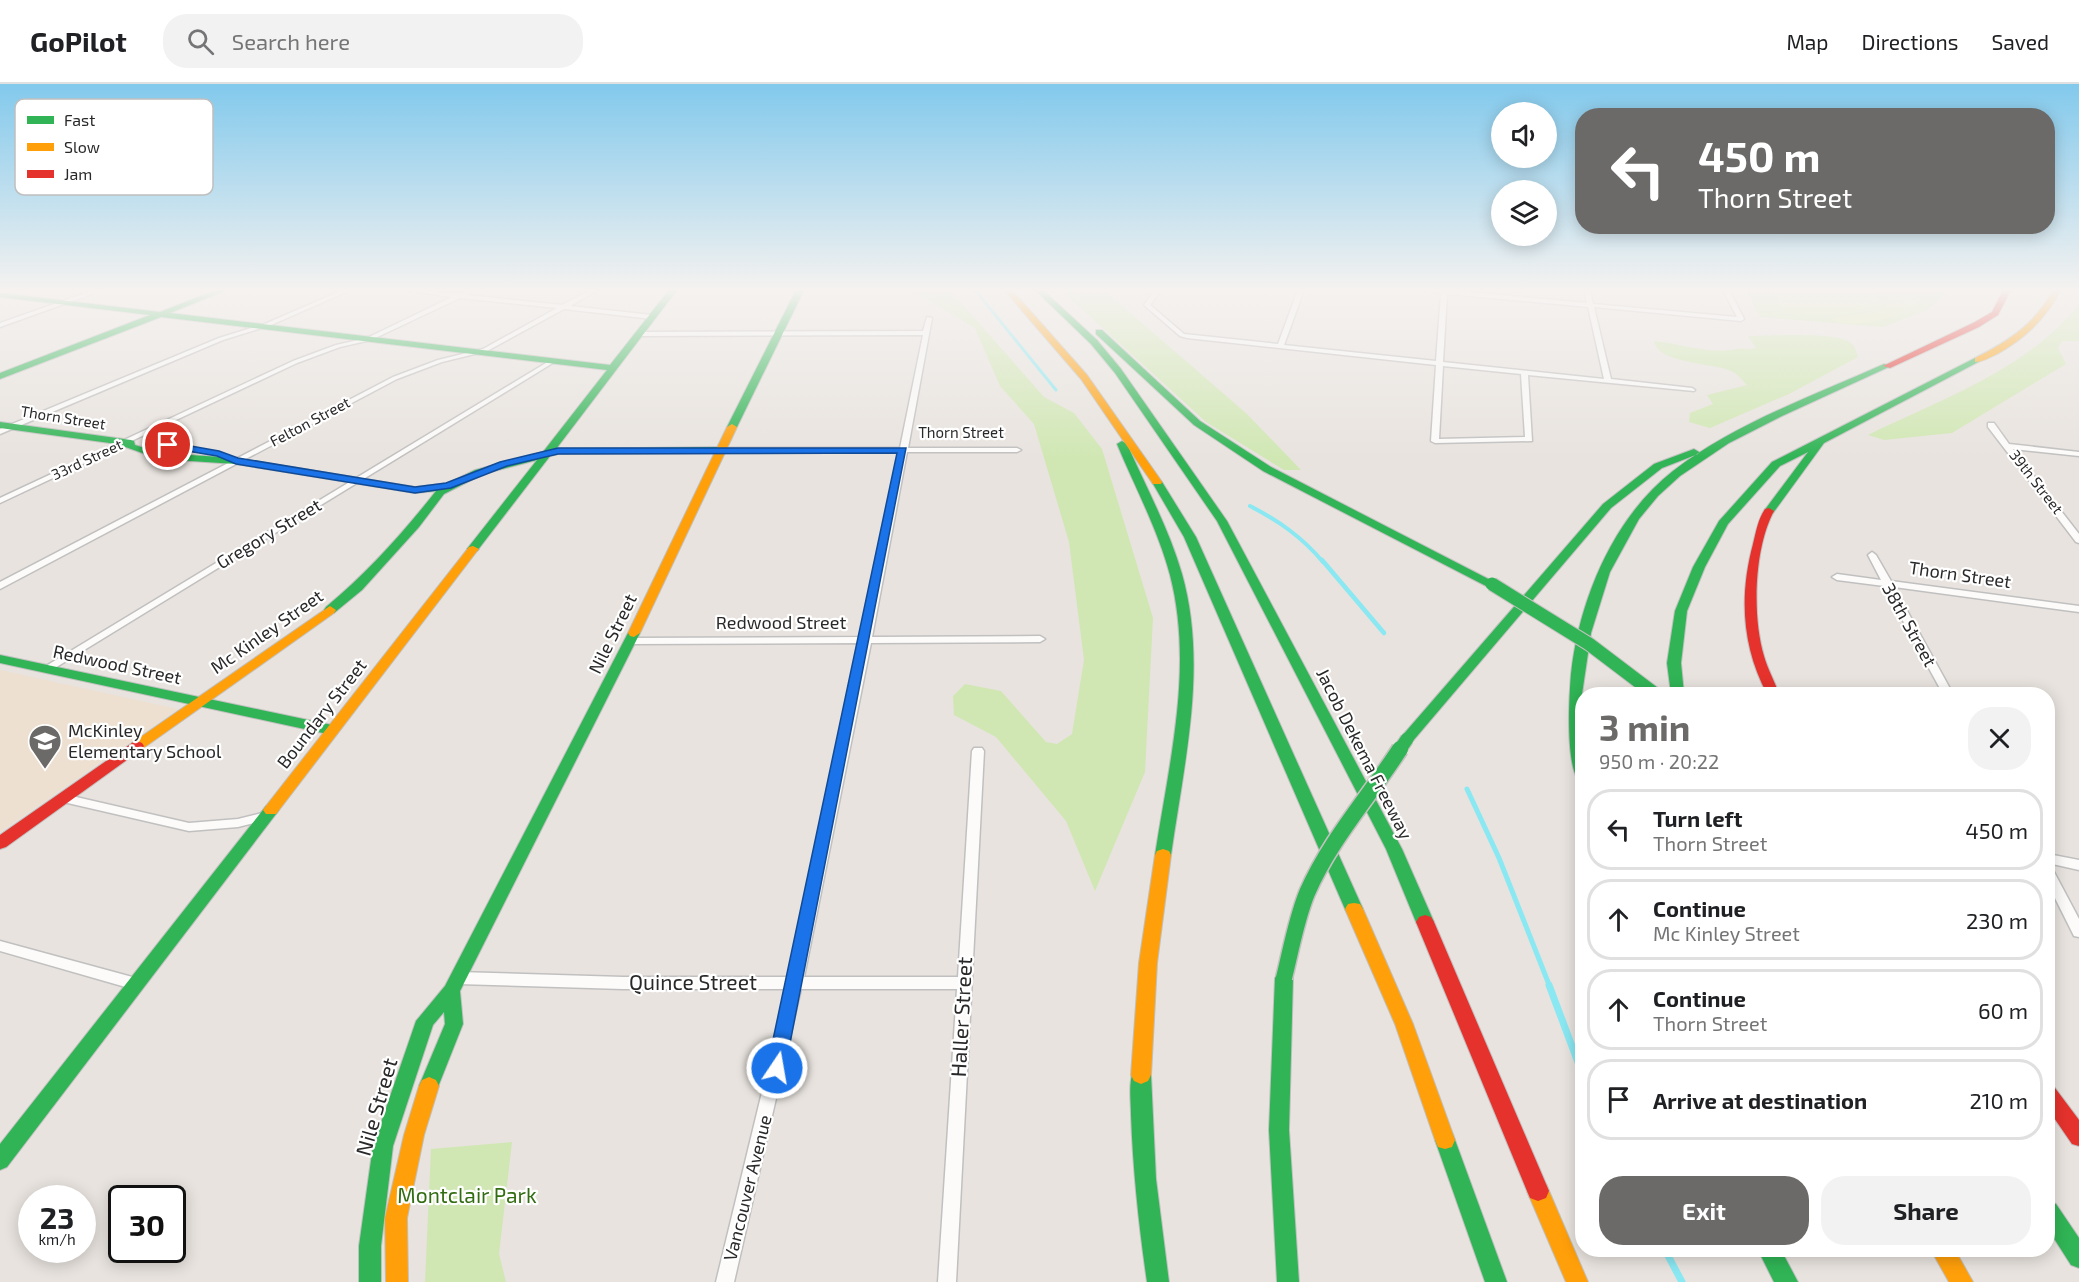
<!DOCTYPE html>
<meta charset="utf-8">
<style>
body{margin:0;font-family:"Exo 2",sans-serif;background:#f2f2f2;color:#202124;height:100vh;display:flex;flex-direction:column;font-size:22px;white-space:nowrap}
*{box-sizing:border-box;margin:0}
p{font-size:20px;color:#757577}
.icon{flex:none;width:33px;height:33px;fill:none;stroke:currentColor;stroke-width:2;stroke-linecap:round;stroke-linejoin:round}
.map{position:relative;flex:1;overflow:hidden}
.panel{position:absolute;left:1575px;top:603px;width:480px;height:570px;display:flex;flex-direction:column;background:#fff;border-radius:24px;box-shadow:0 3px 15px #0003}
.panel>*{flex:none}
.top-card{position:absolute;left:1575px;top:24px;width:480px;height:126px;border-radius:24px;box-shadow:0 3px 15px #0003;background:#6c6a68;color:#fff;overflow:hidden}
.fabs{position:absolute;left:1491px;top:18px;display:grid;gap:12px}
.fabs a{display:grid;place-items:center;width:66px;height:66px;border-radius:50%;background:#fff;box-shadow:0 3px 15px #0003;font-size:30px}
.speed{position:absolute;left:18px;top:1101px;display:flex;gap:12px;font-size:30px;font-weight:700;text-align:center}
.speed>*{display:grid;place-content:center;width:78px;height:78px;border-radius:50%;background:#fff;box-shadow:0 3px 15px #0003;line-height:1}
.speed small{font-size:15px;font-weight:400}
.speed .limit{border:3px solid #111;border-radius:9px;background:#fff;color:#111}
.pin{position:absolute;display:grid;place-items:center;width:51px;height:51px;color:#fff;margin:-26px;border:3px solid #fff;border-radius:50%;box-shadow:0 2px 6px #0007}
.me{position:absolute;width:66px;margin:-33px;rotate:12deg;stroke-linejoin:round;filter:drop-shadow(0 0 4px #0008)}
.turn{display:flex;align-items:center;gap:21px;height:126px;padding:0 24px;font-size:27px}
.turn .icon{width:78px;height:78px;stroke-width:2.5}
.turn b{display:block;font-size:42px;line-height:51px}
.round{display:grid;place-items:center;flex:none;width:63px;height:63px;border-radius:24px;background:#f2f2f2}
.overview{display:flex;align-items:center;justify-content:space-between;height:102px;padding:0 24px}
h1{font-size:36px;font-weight:700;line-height:45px;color:#6c6a68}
.cta{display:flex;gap:12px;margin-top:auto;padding:12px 24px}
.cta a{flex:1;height:69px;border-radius:24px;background:#6c6a68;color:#fff;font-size:24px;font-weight:700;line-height:69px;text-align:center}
.cta a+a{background:#f2f2f2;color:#202124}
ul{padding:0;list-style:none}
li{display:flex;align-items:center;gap:18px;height:81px;margin:0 12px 9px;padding:0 12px;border:3px solid #e0e0e0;border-radius:24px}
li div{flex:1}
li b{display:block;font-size:22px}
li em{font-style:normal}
header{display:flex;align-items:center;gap:36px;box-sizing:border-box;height:84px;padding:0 30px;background:#fff;border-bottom:2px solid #e0e0e0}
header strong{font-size:28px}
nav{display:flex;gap:33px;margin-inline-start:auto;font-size:21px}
.search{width:420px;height:54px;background:#f2f2f2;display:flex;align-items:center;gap:15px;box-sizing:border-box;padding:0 21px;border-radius:24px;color:#757577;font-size:22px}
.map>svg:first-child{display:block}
</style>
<header>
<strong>GoPilot</strong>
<div class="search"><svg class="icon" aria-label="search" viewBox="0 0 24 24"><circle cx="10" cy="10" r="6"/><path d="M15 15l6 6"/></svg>Search here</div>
<nav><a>Map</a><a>Directions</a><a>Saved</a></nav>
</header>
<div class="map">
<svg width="2079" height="1198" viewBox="0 0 2079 1198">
<rect width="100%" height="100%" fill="#e8e3de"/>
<path fill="#ede0d1" d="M0,586L178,625L0,748Z"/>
<path fill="#d0e7b3" d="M911,206H950L1044,313L1074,329L1102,365L1153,534L1145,688L1095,807L1066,737L996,653L954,631L953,612L965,600L1001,607L1046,658L1057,660L1072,650L1084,576L1069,458L1034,340L1000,302L975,244Z
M1061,206H1104L1247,330L1301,386H1284L1206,338Z
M1745,206H1950L1927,226L1883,243L1760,233Z
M2079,219V257H2062L2058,264L2066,280L1952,349L1884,356L1868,351C1939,316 2032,284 2079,219Z
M1748,252C1766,252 1842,247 1852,260C1855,263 1857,269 1858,273L1789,310L1710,344L1689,338L1690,329L1713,320L1707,311L1747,301C1743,297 1738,290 1733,288C1716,278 1658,281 1654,257C1683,260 1709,271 1737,265C1743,264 1749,266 1756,264Z
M512,1058L499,1170L506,1198H425L431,1065Z"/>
<path fill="#deecb0" d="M1771,206H1874L1878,215C1858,238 1813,229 1784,228Z
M1894,211L1919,217C1902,234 1853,247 1831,236C1848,225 1876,239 1890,217L1889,213Z"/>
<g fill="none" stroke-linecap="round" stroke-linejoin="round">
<path stroke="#89e8f2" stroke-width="3" d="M975,206L1056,306"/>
<path stroke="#89e8f2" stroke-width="4" d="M1250,422C1279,437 1302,453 1323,478"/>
<path stroke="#89e8f2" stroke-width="4.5" d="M1322,476L1384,549"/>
<path stroke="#89e8f2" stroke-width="5" d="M1467,705L1499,774L1550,903"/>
<path stroke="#89e8f2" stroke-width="7" d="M1549,901L1582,989
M1665,1166L1682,1198"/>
<g stroke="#c1c0c0" stroke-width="3">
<path id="street" d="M94,206H103L0,243V239Z
M343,206H351L271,241L223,256L0,350V345L219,254L267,239Z
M404,206C421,206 438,209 455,209C461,210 467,206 474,206L466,211L562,221L591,206H598L570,222L652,231L655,233L652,235L564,225L487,267L442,278L397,295L0,505V498L393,293L438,276L483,265L557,224L460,214L371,256L340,263L297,279L0,419V414L293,277L336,261L367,254L452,213Z
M1155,206H1161L1150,221L1184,250L1278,260L1298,206H1304L1284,261L1436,277L1441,209L1421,206H1447L1587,219L1584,206H1590L1593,220L1737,233L1723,206H1729L1744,235L1741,237L1594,223L1611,295L1692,304L1695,306L1694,307L1528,291L1532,357L1435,359L1431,357L1436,281L1187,254L1180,252L1144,221ZM1447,210L1588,223L1604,295L1443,278ZM1443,282L1521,290L1525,353L1439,355Z
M927,233L932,234L908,364H1017L1021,366L1017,368H907L872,553L1040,552L1045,555L1040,558L871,559L804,893H958L972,667L974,664H982L984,667L956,1198H938L957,905H801L734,1198H716L787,905H623L458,900L453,898L451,894L453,890L458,888L623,893H790L861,559L630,560L625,557L630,554L862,553L899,368H720L716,366L720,364H900L923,251L638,252L635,250L638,248L923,247Z
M551,276L556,277L50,587H42L41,585Z
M1988,339H1994L2009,360L2079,368V372L2013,365L2079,450V459L2076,458L1988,343Z
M1872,468L1876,471L1891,497L2079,522V528L1894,503L1953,610H1943L1884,502L1837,496L1832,493L1837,490L1881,496L1868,471Z
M63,710L189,739L238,735L266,728L270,729L272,732L270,735L238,743L189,747L59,717L57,714L59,711Z
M2048,770L2079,776V786L2048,779Z
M2048,784L2053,786L2079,835V853L2074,852L2048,800Z
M0,857L136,894L141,896L143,900L141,904L136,906L0,867Z"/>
</g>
<g stroke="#c1c0c0" stroke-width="2">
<path id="fast" d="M216,206H227L170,229L610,281L669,206H677L556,365L720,363L725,366L720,369L558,370L550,372L477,467L473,468L467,465L537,376L483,390L444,410L419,443L362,506L334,529H326L324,526L326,523C367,489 403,449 436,407L415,409L236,380L159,375L117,360L0,344V338L131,356L134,357L135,361L160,369L236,374L415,403L449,399L475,386L543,368L607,286L161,233L0,295V289L150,231L0,213V209L160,228Z
M796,206H804L737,343L729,345L727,343Z
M1035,206H1043L1097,256L1121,285L1227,437L1402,765L1434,838L1431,843L1425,845L1419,843L1416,838L1386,765L1217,437L1115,289L1091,260Z
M1096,246H1102L1200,337L1271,383L1498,500L1492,504L1488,503L1263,387L1194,341L1096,250Z
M1975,274L1982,276L1824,359L1773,429H1765L1764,427L1808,368L1780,382L1728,440L1705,483L1687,527L1681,579L1684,610H1671L1667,579L1675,527L1693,483L1719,437L1772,378Z
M1884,280L1891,282L1782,332L1729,359L1680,392L1658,412L1639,435L1610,488L1591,549L1582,610V695L1577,694C1566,674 1569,613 1571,590C1579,516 1613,434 1673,387C1735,339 1813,312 1884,280Z
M1122,357L1127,360C1146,403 1169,445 1182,490C1208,582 1184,679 1171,771L1169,775L1163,777L1157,775L1155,771C1169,679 1194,583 1170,491C1158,446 1135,403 1117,360Z
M1694,365L1699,368L1698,370L1662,384L1611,424L1412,658H1402L1400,655L1402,652L1603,420L1654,380Z
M1157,395L1162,398L1196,453L1363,825L1360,830L1354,831L1348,830L1345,825L1184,453L1152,398Z
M634,545L640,549L460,907L463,940L436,1008L429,1011L422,1008L419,1002L445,940L444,928L433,941L393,1062L381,1162V1198H359V1162L373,1062L416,937L445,902L628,549Z
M0,571L332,641L339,646L332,651L0,579Z
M271,721L276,722L279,726L276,730L7,1083L0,1086V1060L266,722Z
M1284,887L1290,889L1293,894L1289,1046L1299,1198H1277L1269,1046L1275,894L1278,889Z
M1141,982L1148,985L1151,991L1156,1095L1169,1198H1147C1139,1143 1133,1087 1131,1031C1131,1017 1128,998 1134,985Z
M1445,1047L1452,1049L1455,1056L1507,1198H1485L1435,1056L1438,1049Z
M2048,1117L2056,1120L2079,1154V1184L2071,1181L2048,1145Z
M1758,1166H1781L1798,1198H1774Z"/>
</g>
<g stroke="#c1c0c0" stroke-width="2">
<path id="slow" d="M1004,206H1012L1087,291L1162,398L1161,400H1153L1081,295Z
M2053,206H2061C2045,235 2026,254 1997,270C1990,273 1983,278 1975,278V274C2009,257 2035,240 2053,206Z
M732,340L737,343L640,549L634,553L630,552L628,549L727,343Z
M473,462L479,465L477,467L276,730H266L263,726L266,722L469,463Z
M330,522L336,526L334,529L142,665H132L130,662L132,659Z
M1163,765L1169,767L1171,771L1157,879L1151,991L1148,997L1141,1000L1134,997L1131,991L1139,879L1155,771L1157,767Z
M1354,819L1360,820L1363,825L1413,940L1455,1056L1452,1063L1445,1065L1438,1063L1435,1056L1395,940L1345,825L1348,820Z
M429,993L436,996L439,1002L424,1051L407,1134L408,1198H386L385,1134L404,1051L419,1002L422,996Z
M1538,1097L1546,1100L1588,1198H1566L1527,1107L1530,1100Z
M1931,1166H1955L1973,1198H1949Z"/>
</g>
<g stroke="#c1c0c0" stroke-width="2">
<path id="jam" d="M2003,206H2011L1998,231L1979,243L1890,284L1883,282L1973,239L1992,228Z
M1769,424L1774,427C1754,464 1752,532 1764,572C1768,586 1775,598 1779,610H1767C1742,563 1739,512 1753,460C1756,448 1758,435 1765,425Z
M137,657L142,659L144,662L142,665L6,763L0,765V751L132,659Z
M1425,831L1431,833L1434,838L1549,1107L1546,1114L1538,1117L1530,1114L1527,1107L1416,838L1419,833Z
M2048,1001L2055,1004L2079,1036V1062L2072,1060L2048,1025Z"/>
</g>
<use href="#street" fill="#fcfbfa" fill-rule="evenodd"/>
<use href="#fast" fill="#30b455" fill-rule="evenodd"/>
<use href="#slow" fill="#ff9f0a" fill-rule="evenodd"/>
<use href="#jam" fill="#e5322d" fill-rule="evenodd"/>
<g stroke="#c4c2c0" stroke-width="15" stroke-linecap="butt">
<path id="fast-bridge-far1" d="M1492,500L1589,560L1655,610
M1399,667L1407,655"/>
</g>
<g stroke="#c4c2c0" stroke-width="19" stroke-linecap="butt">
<path id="fast-bridge" d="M1284,894C1291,866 1296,836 1307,809C1330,756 1369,713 1400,665"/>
</g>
<use href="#fast-bridge-far1" stroke="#30b455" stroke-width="13"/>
<use href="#fast-bridge" stroke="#30b455" stroke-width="16"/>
</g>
<linearGradient id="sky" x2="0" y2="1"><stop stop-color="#82c9ec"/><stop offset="0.55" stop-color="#f5f2f0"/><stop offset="1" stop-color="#f5f2f0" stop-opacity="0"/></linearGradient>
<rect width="2079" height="374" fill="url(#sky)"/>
<path fill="#1a73e8" stroke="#114b97" stroke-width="1.5" d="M168,358L219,367L238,374L415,403L446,399L500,378L558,364H906L784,990L777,993L770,990L767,984L897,369L558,370L507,382L451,404L415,409L236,380L217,372L164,363V359Z"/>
<defs>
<g id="school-pin" transform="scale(1.725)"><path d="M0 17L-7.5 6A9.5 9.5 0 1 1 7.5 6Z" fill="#6c6a68" stroke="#fff"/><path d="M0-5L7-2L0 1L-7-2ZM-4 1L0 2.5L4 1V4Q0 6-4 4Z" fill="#fff"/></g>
</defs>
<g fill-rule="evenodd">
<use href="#school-pin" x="45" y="657"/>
</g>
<g text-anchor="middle" stroke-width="4.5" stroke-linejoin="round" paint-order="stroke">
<g font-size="15" fill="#292929" stroke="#fff">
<text transform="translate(63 334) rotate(9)" y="5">Thorn Street</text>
<text transform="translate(310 338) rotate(-28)" y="5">Felton Street</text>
<text x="961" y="354">Thorn Street</text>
<text transform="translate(87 376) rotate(-25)" y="5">33rd Street</text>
<text transform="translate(2036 398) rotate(52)" y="5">39th Street</text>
</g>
<g font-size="18" fill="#292929" stroke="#fff">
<text transform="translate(269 450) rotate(-31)" y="6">Gregory Street</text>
<text transform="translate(1960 491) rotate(8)" y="6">Thorn Street</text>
<text x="781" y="545">Redwood Street</text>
<text transform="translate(1909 541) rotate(61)" y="6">38th Street</text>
<text transform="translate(267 548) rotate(-35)" y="6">Mc Kinley Street</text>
<text transform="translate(613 550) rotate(-64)" y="6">Nile Street</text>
<text transform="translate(117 581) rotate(12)" y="6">Redwood Street</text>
<text transform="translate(322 630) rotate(-52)" y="6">Boundary Street</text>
<text transform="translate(1364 670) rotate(63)" y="6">Jacob Dekema Freeway</text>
<text transform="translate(748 1104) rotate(-76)" y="6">Vancouver Avenue</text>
</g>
<g font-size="18" fill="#292929" stroke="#fff" text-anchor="start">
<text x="68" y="653">McKinley<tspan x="68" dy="21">Elementary School</tspan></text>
</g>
<g font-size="21" fill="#292929" stroke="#fff">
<text x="693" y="906">Quince Street</text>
<text transform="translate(962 933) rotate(-87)" y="7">Haller Street</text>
<text transform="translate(377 1023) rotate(-74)" y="7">Nile Street</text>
</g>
<g font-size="21" fill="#336d12" stroke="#fff">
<text x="467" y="1119">Montclair Park</text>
</g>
</g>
<rect x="15" y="15" width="198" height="96" rx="9" fill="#fff" stroke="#bfbfbf" stroke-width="1.5"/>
<rect x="27" y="32" width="27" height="8" fill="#30b455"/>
<rect x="27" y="59" width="27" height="8" fill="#ff9f0a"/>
<rect x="27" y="86" width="27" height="8" fill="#e5322d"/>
<g font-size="16" fill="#292929">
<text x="64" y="42">Fast</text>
<text x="64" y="69">Slow</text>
<text x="64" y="96">Jam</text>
</g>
</svg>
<div class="fabs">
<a><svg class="icon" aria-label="sound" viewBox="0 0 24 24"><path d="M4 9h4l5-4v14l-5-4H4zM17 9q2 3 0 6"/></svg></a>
<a><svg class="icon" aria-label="layers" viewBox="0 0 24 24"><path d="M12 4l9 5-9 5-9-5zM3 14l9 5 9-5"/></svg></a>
</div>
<div class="speed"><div>23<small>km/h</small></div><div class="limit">30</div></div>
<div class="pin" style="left:168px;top:361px;background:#d93025"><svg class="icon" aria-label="arrive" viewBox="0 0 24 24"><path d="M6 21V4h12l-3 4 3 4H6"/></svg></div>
<svg class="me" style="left:777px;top:984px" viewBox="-20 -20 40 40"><circle r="17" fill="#1a73e8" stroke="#fff" stroke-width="3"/><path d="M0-11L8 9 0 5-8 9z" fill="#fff"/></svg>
<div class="top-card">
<div class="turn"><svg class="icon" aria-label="left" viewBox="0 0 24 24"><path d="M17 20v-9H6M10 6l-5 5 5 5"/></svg><div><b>450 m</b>Thorn Street</div></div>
</div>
<section class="panel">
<div class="overview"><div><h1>3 min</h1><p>950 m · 20:22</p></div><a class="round"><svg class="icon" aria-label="close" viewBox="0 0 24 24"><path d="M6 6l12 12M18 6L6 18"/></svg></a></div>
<ul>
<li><svg class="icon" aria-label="left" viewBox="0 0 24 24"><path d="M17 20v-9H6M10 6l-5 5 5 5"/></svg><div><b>Turn left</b><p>Thorn Street</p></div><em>450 m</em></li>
<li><svg class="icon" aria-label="ahead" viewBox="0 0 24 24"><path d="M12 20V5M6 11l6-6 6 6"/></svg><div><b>Continue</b><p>Mc Kinley Street</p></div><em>230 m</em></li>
<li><svg class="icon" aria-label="ahead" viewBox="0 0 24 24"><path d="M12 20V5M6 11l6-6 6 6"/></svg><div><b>Continue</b><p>Thorn Street</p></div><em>60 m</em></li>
<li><svg class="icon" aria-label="arrive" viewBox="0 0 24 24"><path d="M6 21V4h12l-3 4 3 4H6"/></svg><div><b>Arrive at destination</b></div><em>210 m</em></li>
</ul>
<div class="cta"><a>Exit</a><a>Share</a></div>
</section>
</div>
